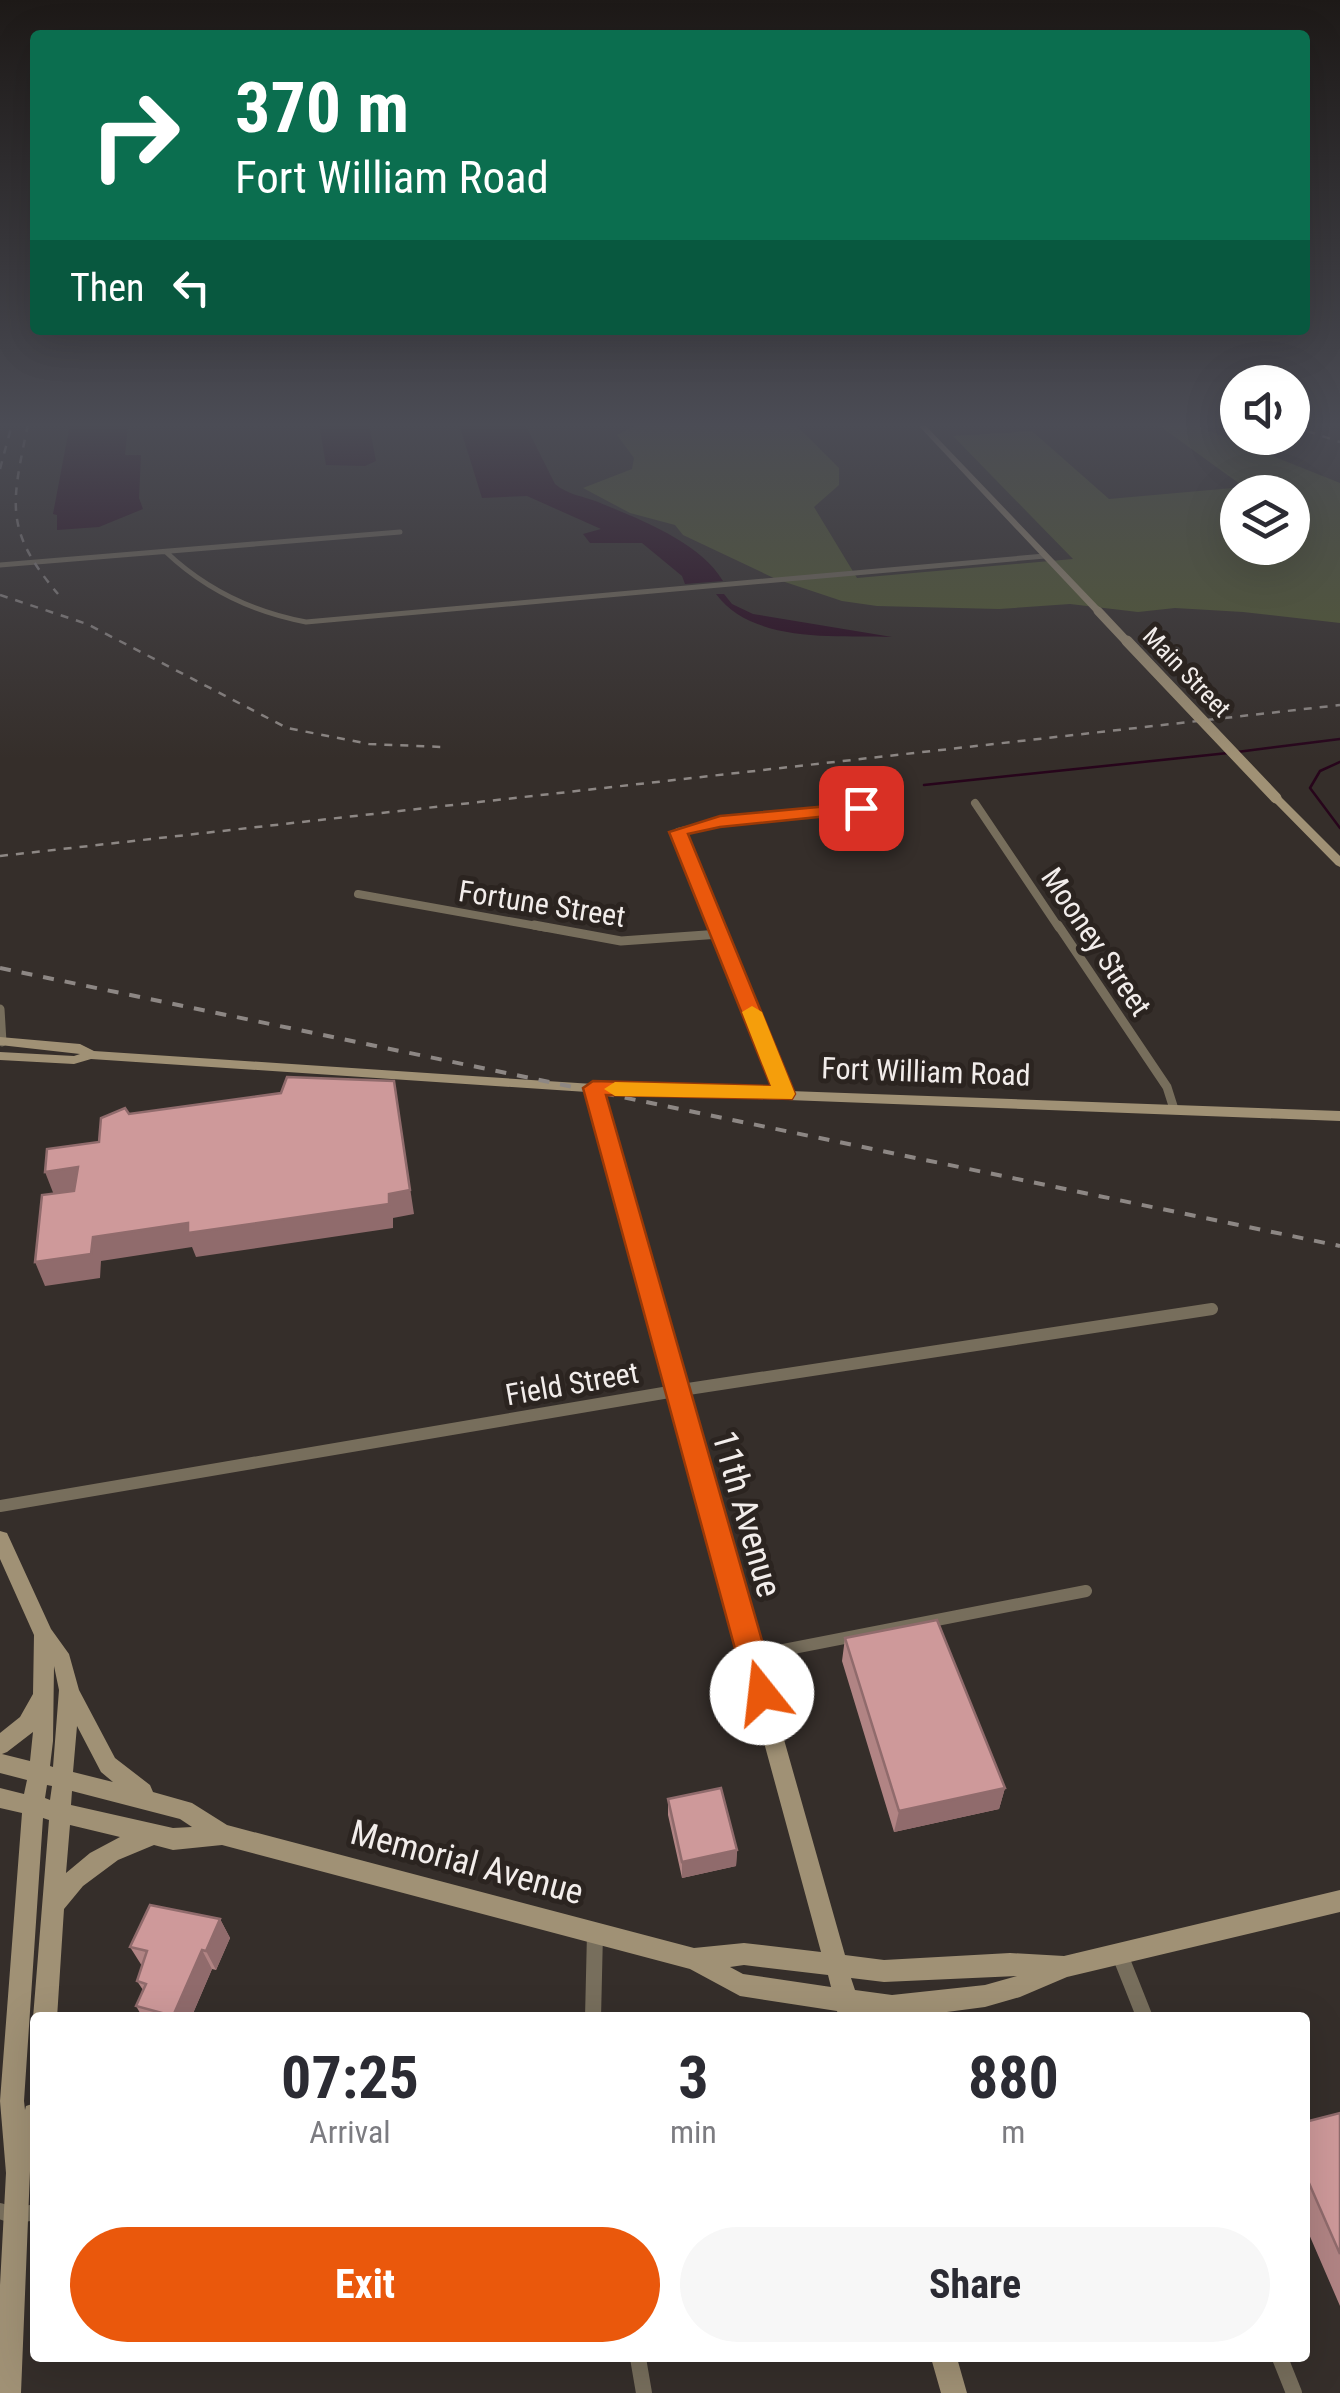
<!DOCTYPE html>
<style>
body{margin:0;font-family:"Roboto Condensed",sans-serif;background:#f7f7f7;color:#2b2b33;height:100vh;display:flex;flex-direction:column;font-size:38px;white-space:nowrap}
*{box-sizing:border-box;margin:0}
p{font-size:32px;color:#7c7c81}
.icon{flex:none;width:55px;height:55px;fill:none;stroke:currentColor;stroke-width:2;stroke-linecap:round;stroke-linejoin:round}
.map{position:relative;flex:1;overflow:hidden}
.side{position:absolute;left:30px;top:2012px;width:1280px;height:350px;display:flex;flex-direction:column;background:#fff;border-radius:10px;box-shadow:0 10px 40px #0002}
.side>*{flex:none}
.guide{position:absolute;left:30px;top:30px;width:1280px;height:305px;border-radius:10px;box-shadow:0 10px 40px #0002;background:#0b6e4f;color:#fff;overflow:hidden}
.controls{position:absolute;left:1220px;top:365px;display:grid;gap:20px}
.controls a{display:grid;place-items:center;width:90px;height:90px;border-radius:50%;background:#fff;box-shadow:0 10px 40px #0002;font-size:50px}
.pin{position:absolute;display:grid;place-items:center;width:85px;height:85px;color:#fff;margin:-42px;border-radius:20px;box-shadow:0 5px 15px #0006}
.me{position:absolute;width:110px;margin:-55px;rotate:344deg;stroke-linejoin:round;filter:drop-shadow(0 0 8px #0008)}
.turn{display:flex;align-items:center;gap:35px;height:210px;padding:0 40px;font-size:45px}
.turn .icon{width:130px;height:130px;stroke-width:2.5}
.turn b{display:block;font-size:70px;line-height:85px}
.then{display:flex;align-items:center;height:95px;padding:0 40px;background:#0003;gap:20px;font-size:38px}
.eta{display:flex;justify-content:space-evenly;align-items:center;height:170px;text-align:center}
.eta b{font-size:60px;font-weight:700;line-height:70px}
.action{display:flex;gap:20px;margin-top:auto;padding:20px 40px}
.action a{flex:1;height:115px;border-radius:60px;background:#ea580c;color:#fff;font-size:40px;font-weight:700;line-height:115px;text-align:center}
.action a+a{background:#f7f7f7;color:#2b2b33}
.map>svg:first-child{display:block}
</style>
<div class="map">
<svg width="1340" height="2393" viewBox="0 0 1340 2393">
<rect width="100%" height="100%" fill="#352e2a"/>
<path fill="#535a2f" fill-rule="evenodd" d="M639,424H795L839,468V485L814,507L857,578L1073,559L953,436L1032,431L1109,499L1244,487L1157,424H1192L1340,483V623L1243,612L1175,608L1138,612L1070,604L999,609L877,606L842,601L776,579L683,535L675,525L630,513L583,488L632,469L634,458L617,435ZM1238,492H1292V548H1238Z"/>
<path fill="#27051b" d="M70,424H128L125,455H141L139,498L143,509L99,527L57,530V515L53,514Z
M319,424H369L376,461L365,466L326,465Z
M459,424H525L555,484C568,495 583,496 598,502C639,519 700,542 723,581L685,584L682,576L642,543H590L583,534L601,529L527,496L482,498Z
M716,594H724L732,604L753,614L892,637C837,635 753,644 716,594Z"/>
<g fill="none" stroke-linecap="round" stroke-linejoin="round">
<path stroke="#27051b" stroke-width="2.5" d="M1237,752L1340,739
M1340,762L1320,771L1310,788L1340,828
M924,785L1228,753"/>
<path stroke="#776e5c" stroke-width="5" d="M166,552C205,589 253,612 306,622L1045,556
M0,565L400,532"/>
<path stroke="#776e5c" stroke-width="8" d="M975,803L1059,928
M358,894L548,928
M717,928L678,832L720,822L861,808"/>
<path stroke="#776e5c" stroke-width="9" d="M534,925L621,941L720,934
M716,925L785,1094
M1058,925L1167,1087L1174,1109
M0,1009L2,1042"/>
<path stroke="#776e5c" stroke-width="12" d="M0,1506L675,1391L1212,1309
M752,1656L1086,1591"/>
<path stroke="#776e5c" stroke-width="16" d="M1120,1955L1145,2018
M593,2018L595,1933
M0,2211L15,2216L35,2212
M638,2358L644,2393
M1280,2358L1294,2393"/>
<path fill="#a09175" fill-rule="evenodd" d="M917,424H924L1101,609V613H1095Z
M1276,795L1280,796L1340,856V867L1336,865L1272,800V796Z
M0,1037L80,1044L94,1051L593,1084L1340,1111V1121L601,1093L845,1955L884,1960L1010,1953L1064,1956L1340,1890V1912L1067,1977L1020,1997L985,2007L901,2018L861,2014L862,2018H839L837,2011L740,1996L690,1969L222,1845L173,1850L154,1845L118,1860L83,1886L64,1909L57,2018H35V2022L33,2018L49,1820L43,1818L24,2101L25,2110L26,2106L35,2103V2158L30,2171L21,2393H0V2285L6,2173L0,2101L22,1813L0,1808V1788L24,1794L27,1780L0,1773V1733L20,1717L33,1694L34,1635L0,1559V1531L7,1533L51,1629L69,1654L79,1690L115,1758L150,1785L153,1792L192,1803L227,1825L694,1948L744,1943L821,1952L587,1092L91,1059L74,1064L0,1060V1052L74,1056L80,1054L0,1045ZM54,1666L59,1690L53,1767L50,1766L53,1741ZM77,1726L101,1772L113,1782L73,1772ZM33,1732L30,1761L2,1754L7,1752ZM47,1785L52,1786L50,1800L45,1798ZM72,1791L180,1819L192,1827L173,1828L71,1805ZM70,1825L120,1837L90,1853L66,1873ZM744,1965L828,1975L831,1987L743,1974L730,1967ZM1017,1976L985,1985L892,1995L855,1990L851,1978L884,1982Z
M931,2358H957L967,2393H941Z"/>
<path stroke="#8d8784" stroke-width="2.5" stroke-dasharray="8 8" stroke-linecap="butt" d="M28,424C12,503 3,529 58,594
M1292,426L1340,442
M0,469L12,424
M0,595L87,624L287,728L369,744L442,747
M0,856L1340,705"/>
<path stroke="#8d8784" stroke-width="4" stroke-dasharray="11 11" stroke-linecap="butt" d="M0,968L1340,1246"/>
<path stroke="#a09175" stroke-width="9" d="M1098,611L1129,644"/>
<path stroke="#a09175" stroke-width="11" d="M1127,641L1276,798"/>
</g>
<path fill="#b18484" d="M845,1638L1005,1788L999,1809L894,1832L842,1661Z
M668,1799L737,1850L736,1866L682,1878L668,1815Z
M220,1919L230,1938L216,1970L212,1969L191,2018H143L136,2006L143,1990L137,1981L142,1966L130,1947Z
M1340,2113V2306L1305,2225V2122Z"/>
<path fill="#906b6c" d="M394,1081L414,1214L393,1218V1228L196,1257L192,1247L101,1261L100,1278L45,1286L35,1262L93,1237L389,1194Z
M78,1167L86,1191L54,1195L45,1172Z
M1005,1788L999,1809L894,1832L899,1811Z
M737,1850L736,1866L682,1878V1862Z
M220,1919L230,1938L216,1970L206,1951Z
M202,1950L212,1969L191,2018H174L173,2016Z"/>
<path fill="#ce999a" stroke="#906b6c" stroke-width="2.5" d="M287,1077L394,1081L410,1190L389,1194V1204L188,1233V1223L93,1237L91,1254L35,1262L42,1195L74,1191L78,1167L45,1172L47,1149L99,1142L101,1118L125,1108L129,1114L281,1093Z
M937,1620L1005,1788L899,1811L845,1638Z
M721,1788L737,1850L682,1862L668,1799Z
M150,1905L220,1919L206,1951L202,1950L173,2016L136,2006L146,1984L137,1981L147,1951L130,1947Z
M1340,2113V2254L1305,2174V2122Z"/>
<linearGradient id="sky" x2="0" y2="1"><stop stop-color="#1d1917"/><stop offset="0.56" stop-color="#4b4c55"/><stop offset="1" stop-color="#4b4c55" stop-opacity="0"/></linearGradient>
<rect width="1340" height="759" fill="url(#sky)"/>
<path fill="#ea580c" stroke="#983908" stroke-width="2.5" d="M861,803L867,805V812L720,827L688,834L795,1094L792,1099L606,1095L777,1693L772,1703L762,1707L751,1703L747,1693L583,1088L593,1081L771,1086L669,832L720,816Z"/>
<path fill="#f59e0b" d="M752,1006L762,1012L795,1094L792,1099L615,1096L604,1089L615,1082L771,1086L742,1012Z"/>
<g text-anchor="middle" stroke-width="10" stroke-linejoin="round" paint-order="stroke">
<g font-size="25" fill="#f2edeb" stroke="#2b2420">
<text transform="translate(1187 672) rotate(46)" y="9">Main Street</text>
</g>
<g font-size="30" fill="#f2edeb" stroke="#2b2420">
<text transform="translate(542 904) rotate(9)" y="10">Fortune Street</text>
<text transform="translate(1096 942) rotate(56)" y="10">Mooney Street</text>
<text transform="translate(926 1072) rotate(2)" y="10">Fort William Road</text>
<text transform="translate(572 1384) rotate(-10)" y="10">Field Street</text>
</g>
<g font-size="35" fill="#f2edeb" stroke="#2b2420">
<text transform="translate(747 1514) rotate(74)" y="12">11th Avenue</text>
<text transform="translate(467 1862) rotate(15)" y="12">Memorial Avenue</text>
</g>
</g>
</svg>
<div class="controls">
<a><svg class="icon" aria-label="sound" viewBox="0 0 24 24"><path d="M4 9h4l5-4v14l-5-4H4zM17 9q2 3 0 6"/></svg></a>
<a><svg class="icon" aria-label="layers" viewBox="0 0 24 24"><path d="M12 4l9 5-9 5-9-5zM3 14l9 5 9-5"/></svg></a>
</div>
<div class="pin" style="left:861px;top:808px;background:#d93025"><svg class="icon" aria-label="arrive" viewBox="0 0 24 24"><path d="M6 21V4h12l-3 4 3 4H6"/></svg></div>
<svg class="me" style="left:762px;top:1693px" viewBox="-20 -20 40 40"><circle r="19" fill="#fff"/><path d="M0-13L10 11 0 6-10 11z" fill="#ea580c"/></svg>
<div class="guide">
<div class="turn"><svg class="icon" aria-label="right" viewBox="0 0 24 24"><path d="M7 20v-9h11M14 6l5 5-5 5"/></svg><div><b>370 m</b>Fort William Road</div></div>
<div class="then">Then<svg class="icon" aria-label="left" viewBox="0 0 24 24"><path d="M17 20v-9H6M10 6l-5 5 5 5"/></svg></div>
</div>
<section class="side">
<div class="eta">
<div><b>07:25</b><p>Arrival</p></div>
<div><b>3</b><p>min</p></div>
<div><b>880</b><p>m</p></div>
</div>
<div class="action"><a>Exit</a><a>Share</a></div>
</section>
</div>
